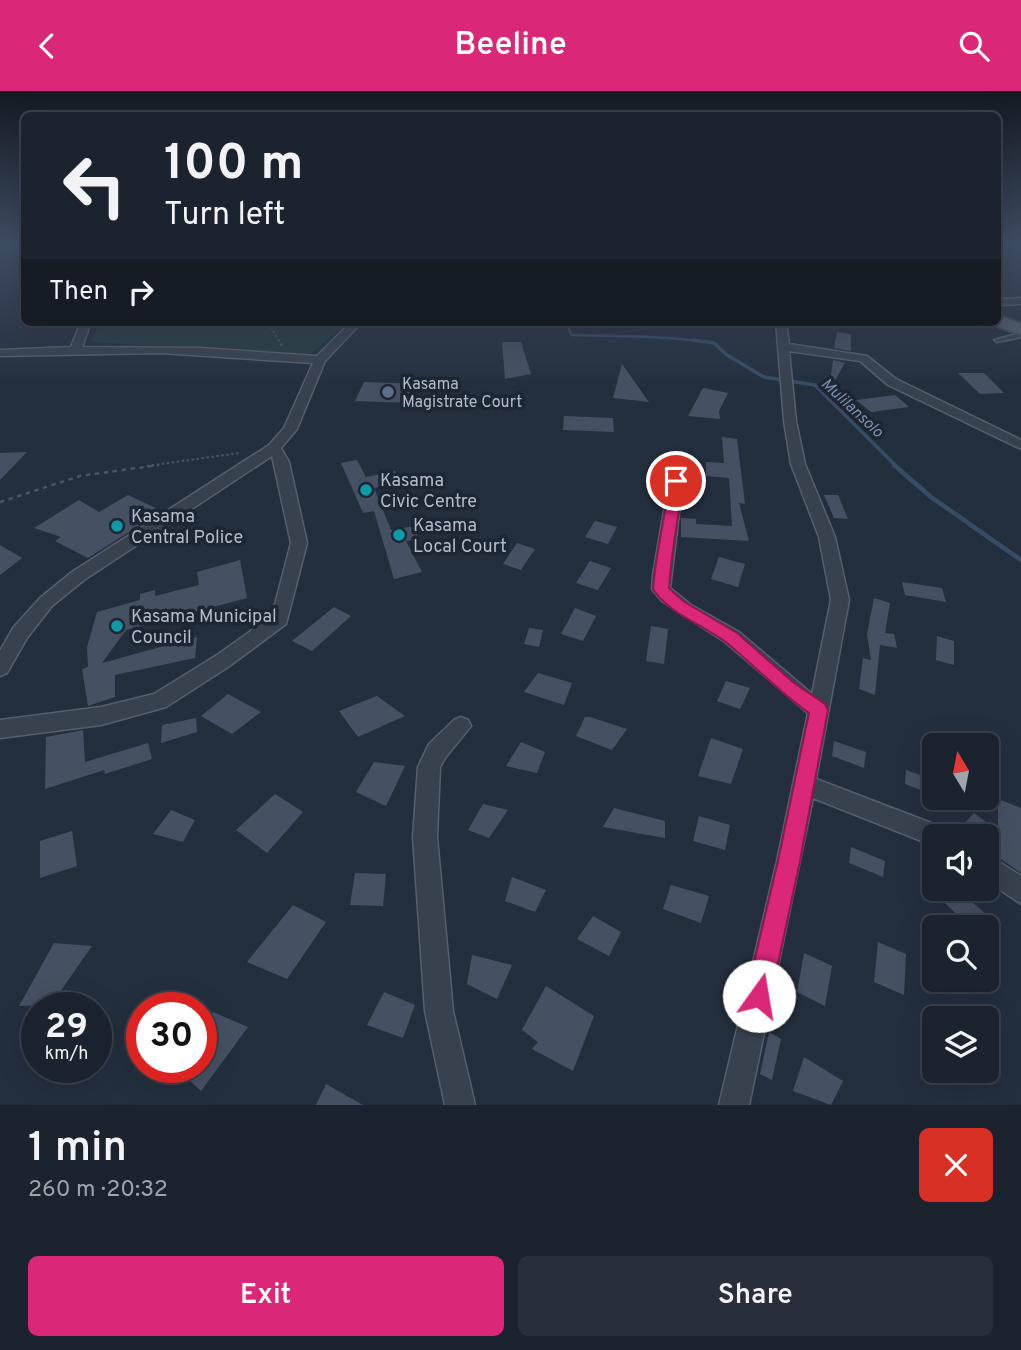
<!DOCTYPE html>
<meta charset="utf-8">
<style>
body{margin:0;font-family:Overpass,sans-serif;background:#282f3a;color:#f1f3f6;height:100vh;display:flex;flex-direction:column;font-size:26px;white-space:nowrap}
*{box-sizing:border-box;margin:0}
p{font-size:23px;color:#a0a4aa}
.icon{flex:none;width:38px;height:38px;fill:none;stroke:currentColor;stroke-width:2;stroke-linecap:round;stroke-linejoin:round}
.map{position:relative;height:1014px;overflow:hidden}
.drawer{display:flex;flex-direction:column;background:#1b232e;flex:1}
.drawer>*{flex:none}
.banner{position:absolute;left:21px;top:21px;width:980px;height:214px;border-radius:10px;box-shadow:0 7px 28px #0002,0 0 0 2px #39404a;background:#1b232e;color:#f1f3f6;overflow:hidden}
.needle{width:46px;rotate:350deg}
.fabs{position:absolute;left:922px;top:642px;display:grid;gap:14px}
.fabs a{display:grid;place-items:center;width:77px;height:77px;border-radius:10px;background:#1b232e;box-shadow:0 7px 28px #0002,0 0 0 2px #39404a;font-size:35px}
.speed{position:absolute;left:21px;top:901px;display:flex;gap:14px;font-size:35px;font-weight:700;text-align:center}
.speed>*{display:grid;place-content:center;width:91px;height:91px;border-radius:50%;background:#1b232e;box-shadow:0 7px 28px #0002,0 0 0 2px #39404a;line-height:1}
.speed small{font-size:18px;font-weight:400}
.speed .limit{border:10px solid #d22;background:#fff;color:#111}
.pin{position:absolute;display:grid;place-items:center;width:60px;height:60px;color:#fff;margin:-30px;border:4px solid #fff;border-radius:50%;box-shadow:0 2px 7px #0007}
.me{position:absolute;width:77px;margin:-38px;rotate:13deg;stroke-linejoin:round;filter:drop-shadow(0 0 5px #0008)}
.turn{display:flex;align-items:center;gap:24px;height:147px;padding:0 28px;font-size:32px}
.turn .icon{width:91px;height:91px;stroke-width:2.5}
.turn b{display:block;font-size:49px;line-height:60px}
.then{display:flex;align-items:center;height:66px;padding:0 28px;background:#0003;gap:14px;font-size:26px}
.round{display:grid;place-items:center;flex:none;width:74px;height:74px;border-radius:10px;background:#282f3a}
.summary{display:flex;align-items:center;justify-content:space-between;height:119px;padding:0 28px}
h1{font-size:42px;font-weight:600;line-height:52px}
.action{display:flex;gap:14px;margin-top:auto;padding:14px 28px}
.action a{flex:1;height:80px;border-radius:10px;background:#db2777;color:#fff;font-size:28px;font-weight:600;line-height:80px;text-align:center}
.action a+a{background:#282f3a;color:#f1f3f6}
header{display:flex;justify-content:space-between;align-items:center;height:91px;padding:0 28px;background:#db2777;color:#fff;font-size:32px;font-weight:600}
.map>svg:first-child{display:block}
</style>
<header><svg class="icon" aria-label="back" viewBox="0 0 24 24"><path d="M15 5l-7 7 7 7"/></svg>Beeline<svg class="icon" aria-label="search" viewBox="0 0 24 24"><circle cx="10" cy="10" r="6"/><path d="M15 15l6 6"/></svg></header>
<div class="map">
<svg width="1021" height="1014" viewBox="0 0 1021 1014">
<rect width="100%" height="100%" fill="#242f3e"/>
<path fill="#263c3f" d="M100,231H349L310,263L91,251Z"/>
<g fill="none" stroke-linecap="round" stroke-linejoin="round">
<path stroke="#394c67" stroke-width="2.5" d="M567,231L571,244C616,246 660,244 704,251"/>
<path stroke="#394c67" stroke-width="3.5" d="M693,249L714,252L727,264L764,286L815,294L896,375"/>
<path stroke="#394c67" stroke-width="4.5" d="M894,374L931,406L1021,469"/>
</g>
<path fill="#455162" d="M837,241L851,243V260L834,257Z
M502,251H521L531,283L505,288Z
M833,269L850,273L845,272L829,300Z
M622,273L649,311L613,307Z
M958,282H984L1004,302L980,303Z
M364,291L419,293L413,312L355,310Z
M703,297L728,302L719,320L720,328L688,325Z
M895,304L909,316L871,321L856,309Z
M564,325L613,327L614,341L563,339Z
M722,346L737,348L745,413L739,412L749,450L681,446V427L696,428V433L732,435L729,387L706,385V371L724,372Z
M27,361L0,389V362Z
M357,369L366,386L395,380L401,391L374,397L391,439L415,435L419,448L406,450L422,481L394,488L374,420L363,422L341,372Z
M128,404L162,420L88,467L55,450L61,446L34,437L79,409L99,421Z
M824,404H838L848,428L834,427Z
M595,430L617,436L608,453L585,446Z
M517,452L535,458L521,479L503,473Z
M0,454L22,467L0,484Z
M719,466L745,473L738,496L711,488Z
M240,469L247,507L126,539L102,572L197,546L195,567L115,584V606L88,615L82,578L88,576L87,556L97,521L140,509V503L155,499V505L199,494L197,481Z
M590,470L611,477L598,499L576,492Z
M902,491L942,497L946,511L905,504Z
M874,507L890,512L885,542L894,543L897,557L880,554L875,604L859,598L863,567L871,569L867,543Z
M334,516L351,525L312,560L292,550Z
M575,517L596,525L583,550L561,543Z
M651,535L668,538L664,573L646,570Z
M529,537L543,539L539,556L524,553Z
M937,545L954,550V574L936,569Z
M538,582L572,592L564,614L524,601Z
M726,590L750,597L740,618L717,610Z
M228,603L261,621L232,643L201,625Z
M377,605L405,625L358,646L339,620Z
M585,626H590L627,638L612,659L576,645Z
M196,627L197,641L161,652L162,634Z
M83,639L85,671L148,652L152,668L105,683L104,679L45,698L46,646Z
M711,647L743,658L731,693L698,685Z
M834,650L866,661L864,677L832,665Z
M521,651L545,661L537,682L506,675Z
M374,671L405,675L386,715L356,701Z
M906,679L934,689V704L905,693Z
M275,703L303,721L267,762L236,739Z
M998,708L1021,717V782L987,758V746H971L960,737L974,722L998,740Z
M483,713L508,719L489,747L468,739Z
M614,717L665,730V747L603,736Z
M171,719L195,729L183,751L153,743Z
M699,725L730,734L725,759L693,750Z
M72,740L77,775L40,787V750Z
M851,756L885,770L883,786L849,772Z
M355,782L386,783L383,815L350,814Z
M512,786L546,799L535,821L505,810Z
M671,794L709,805L701,832L663,818Z
M930,798H958L993,830L986,836H970Z
M293,814L326,831L287,888L247,871Z
M593,825L621,841L609,865L577,848Z
M878,851L906,863L904,904L874,891Z
M54,852L92,855L51,914L19,915Z
M804,862L832,875L825,915L797,901Z
M472,864L512,874L497,908L467,893Z
M546,895L594,925L573,980L532,958L538,951L522,939Z
M384,901L415,914L403,947L367,934Z
M213,921L248,936L201,1000L175,976H201V936Z
M769,941L781,948L772,989L760,983Z
M804,966L843,990L831,1014L793,1000Z
M326,993L363,1014H316Z"/>
<g fill="none" stroke-linecap="round" stroke-linejoin="round">
<g stroke="#565f6c" stroke-width="3">
<path id="lane" d="M1021,242V246L997,251L994,249Z"/>
</g>
<g stroke="#565f6c" stroke-width="3">
<path id="street" d="M1021,207V213L998,214V208Z
M81,231H91L82,256L200,257L317,265L351,231H362L325,270L297,338L281,357L289,371L307,452L286,533L231,574L166,616L101,634L0,647V629L101,616L154,603L217,564L272,525L291,452L272,365L84,489L52,515L27,547L7,582L0,585V560L13,537L40,507L72,481L269,354L284,337L313,272L160,262L0,265V259L71,256Z
M776,231H786L789,253L867,265L896,288L1021,349V358L888,294L860,270L789,260L796,330L805,373L835,446L849,509L816,688L947,738L951,746H934V755L813,707L749,1014H719L777,770L808,622L725,551L662,510L652,498L653,484L669,390L676,386L681,387L683,390L670,497L691,514L739,541L812,603L831,509L819,446L791,373L784,330Z
M461,626L468,629L471,635L445,667L440,676L437,746L453,920L475,1014H445L425,920L413,746L418,676L429,653L454,629Z
M987,763L1021,785V813L987,790Z"/>
</g>
<g stroke="#414a57" stroke-width="4">
<path id="primary" d="M998,224L1021,233V244L992,233L998,231Z"/>
</g>
<path stroke="#44595c" stroke-width="2" stroke-dasharray="2.5 2.5" stroke-linecap="butt" d="M268,231L282,255
M147,375L239,362"/>
<path stroke="#44595c" stroke-width="2.5" stroke-dasharray="4.5 4.5" stroke-linecap="butt" d="M0,411L80,385L159,374"/>
<use href="#lane" fill="#38414e" fill-rule="evenodd"/>
<use href="#street" fill="#38414e" fill-rule="evenodd"/>
<use href="#primary" fill="#56606e" fill-rule="evenodd"/>
</g>
<linearGradient id="sky" x2="0" y2="1"><stop stop-color="#141a22"/><stop offset="0.52" stop-color="#3f4d63"/><stop offset="1" stop-color="#3f4d63" stop-opacity="0"/></linearGradient>
<rect width="1021" height="295" fill="url(#sky)"/>
<path fill="#db2777" stroke="#8e194d" stroke-width="2" d="M676,386L683,390C679,426 671,460 669,497L683,510L737,542L794,592L825,613L828,619L800,770L771,905L768,914L759,918L750,914L746,905L778,770L809,622C779,601 755,575 727,552C703,533 670,524 653,498C656,461 665,426 670,390Z"/>
<circle fill="#5c6f8a" stroke="#1d2633" stroke-width="2.5" cx="388" cy="301" r="7"/>
<g fill="#0f9aa8" stroke="#1d2633" stroke-width="2.5">
<circle cx="366" cy="399" r="7"/>
<circle cx="117" cy="435" r="7"/>
<circle cx="399" cy="444" r="7"/>
<circle cx="117" cy="535" r="7"/>
</g>
<g text-anchor="middle" stroke-width="7" stroke-linejoin="round" paint-order="stroke">
<g font-size="16" fill="#b4bcc9" stroke="#1d2633" text-anchor="start">
<text x="402" y="298">Kasama<tspan x="402" dy="18">Magistrate Court</tspan></text>
</g>
<g font-size="16" font-style="italic" fill="#7c92b1" stroke="#1d2633">
<text transform="translate(853 316) rotate(43)" y="6">Mulilansolo</text>
</g>
<g font-size="18" fill="#b4bcc9" stroke="#1d2633" text-anchor="start">
<text x="380" y="395">Kasama<tspan x="380" dy="21">Civic Centre</tspan></text>
<text x="131" y="431">Kasama<tspan x="131" dy="21">Central Police</tspan></text>
<text x="413" y="440">Kasama<tspan x="413" dy="21">Local Court</tspan></text>
<text x="131" y="531">Kasama Municipal<tspan x="131" dy="21">Council</tspan></text>
</g>
</g>
</svg>
<div class="fabs">
<a><svg class="needle" viewBox="-14 -14 28 28"><path d="M0-13l5 13h-10z" fill="#e53935"/><path d="M0 13l5-13h-10z" fill="#a0a4aa"/></svg></a>
<a><svg class="icon" aria-label="sound" viewBox="0 0 24 24"><path d="M4 9h4l5-4v14l-5-4H4zM17 9q2 3 0 6"/></svg></a>
<a><svg class="icon" aria-label="search" viewBox="0 0 24 24"><circle cx="10" cy="10" r="6"/><path d="M15 15l6 6"/></svg></a>
<a><svg class="icon" aria-label="layers" viewBox="0 0 24 24"><path d="M12 4l9 5-9 5-9-5zM3 14l9 5 9-5"/></svg></a>
</div>
<div class="speed"><div>29<small>km/h</small></div><div class="limit">30</div></div>
<div class="pin" style="left:676px;top:390px;background:#d93025"><svg class="icon" aria-label="arrive" viewBox="0 0 24 24"><path d="M6 21V4h12l-3 4 3 4H6"/></svg></div>
<svg class="me" style="left:759px;top:905px" viewBox="-20 -20 40 40"><circle r="19" fill="#fff"/><path d="M0-13L10 11 0 6-10 11z" fill="#db2777"/></svg>
<div class="banner">
<div class="turn"><svg class="icon" aria-label="left" viewBox="0 0 24 24"><path d="M17 20v-9H6M10 6l-5 5 5 5"/></svg><div><b>100 m</b>Turn left</div></div>
<div class="then">Then<svg class="icon" aria-label="right" viewBox="0 0 24 24"><path d="M7 20v-9h11M14 6l5 5-5 5"/></svg></div>
</div>
</div>
<section class="drawer">
<div class="summary"><div><h1>1 min</h1><p>260 m · 20:32</p></div><a class="round" style="background:#d93025;color:#fff"><svg class="icon" aria-label="close" viewBox="0 0 24 24"><path d="M6 6l12 12M18 6L6 18"/></svg></a></div>
<div class="action"><a>Exit</a><a>Share</a></div>
</section>
